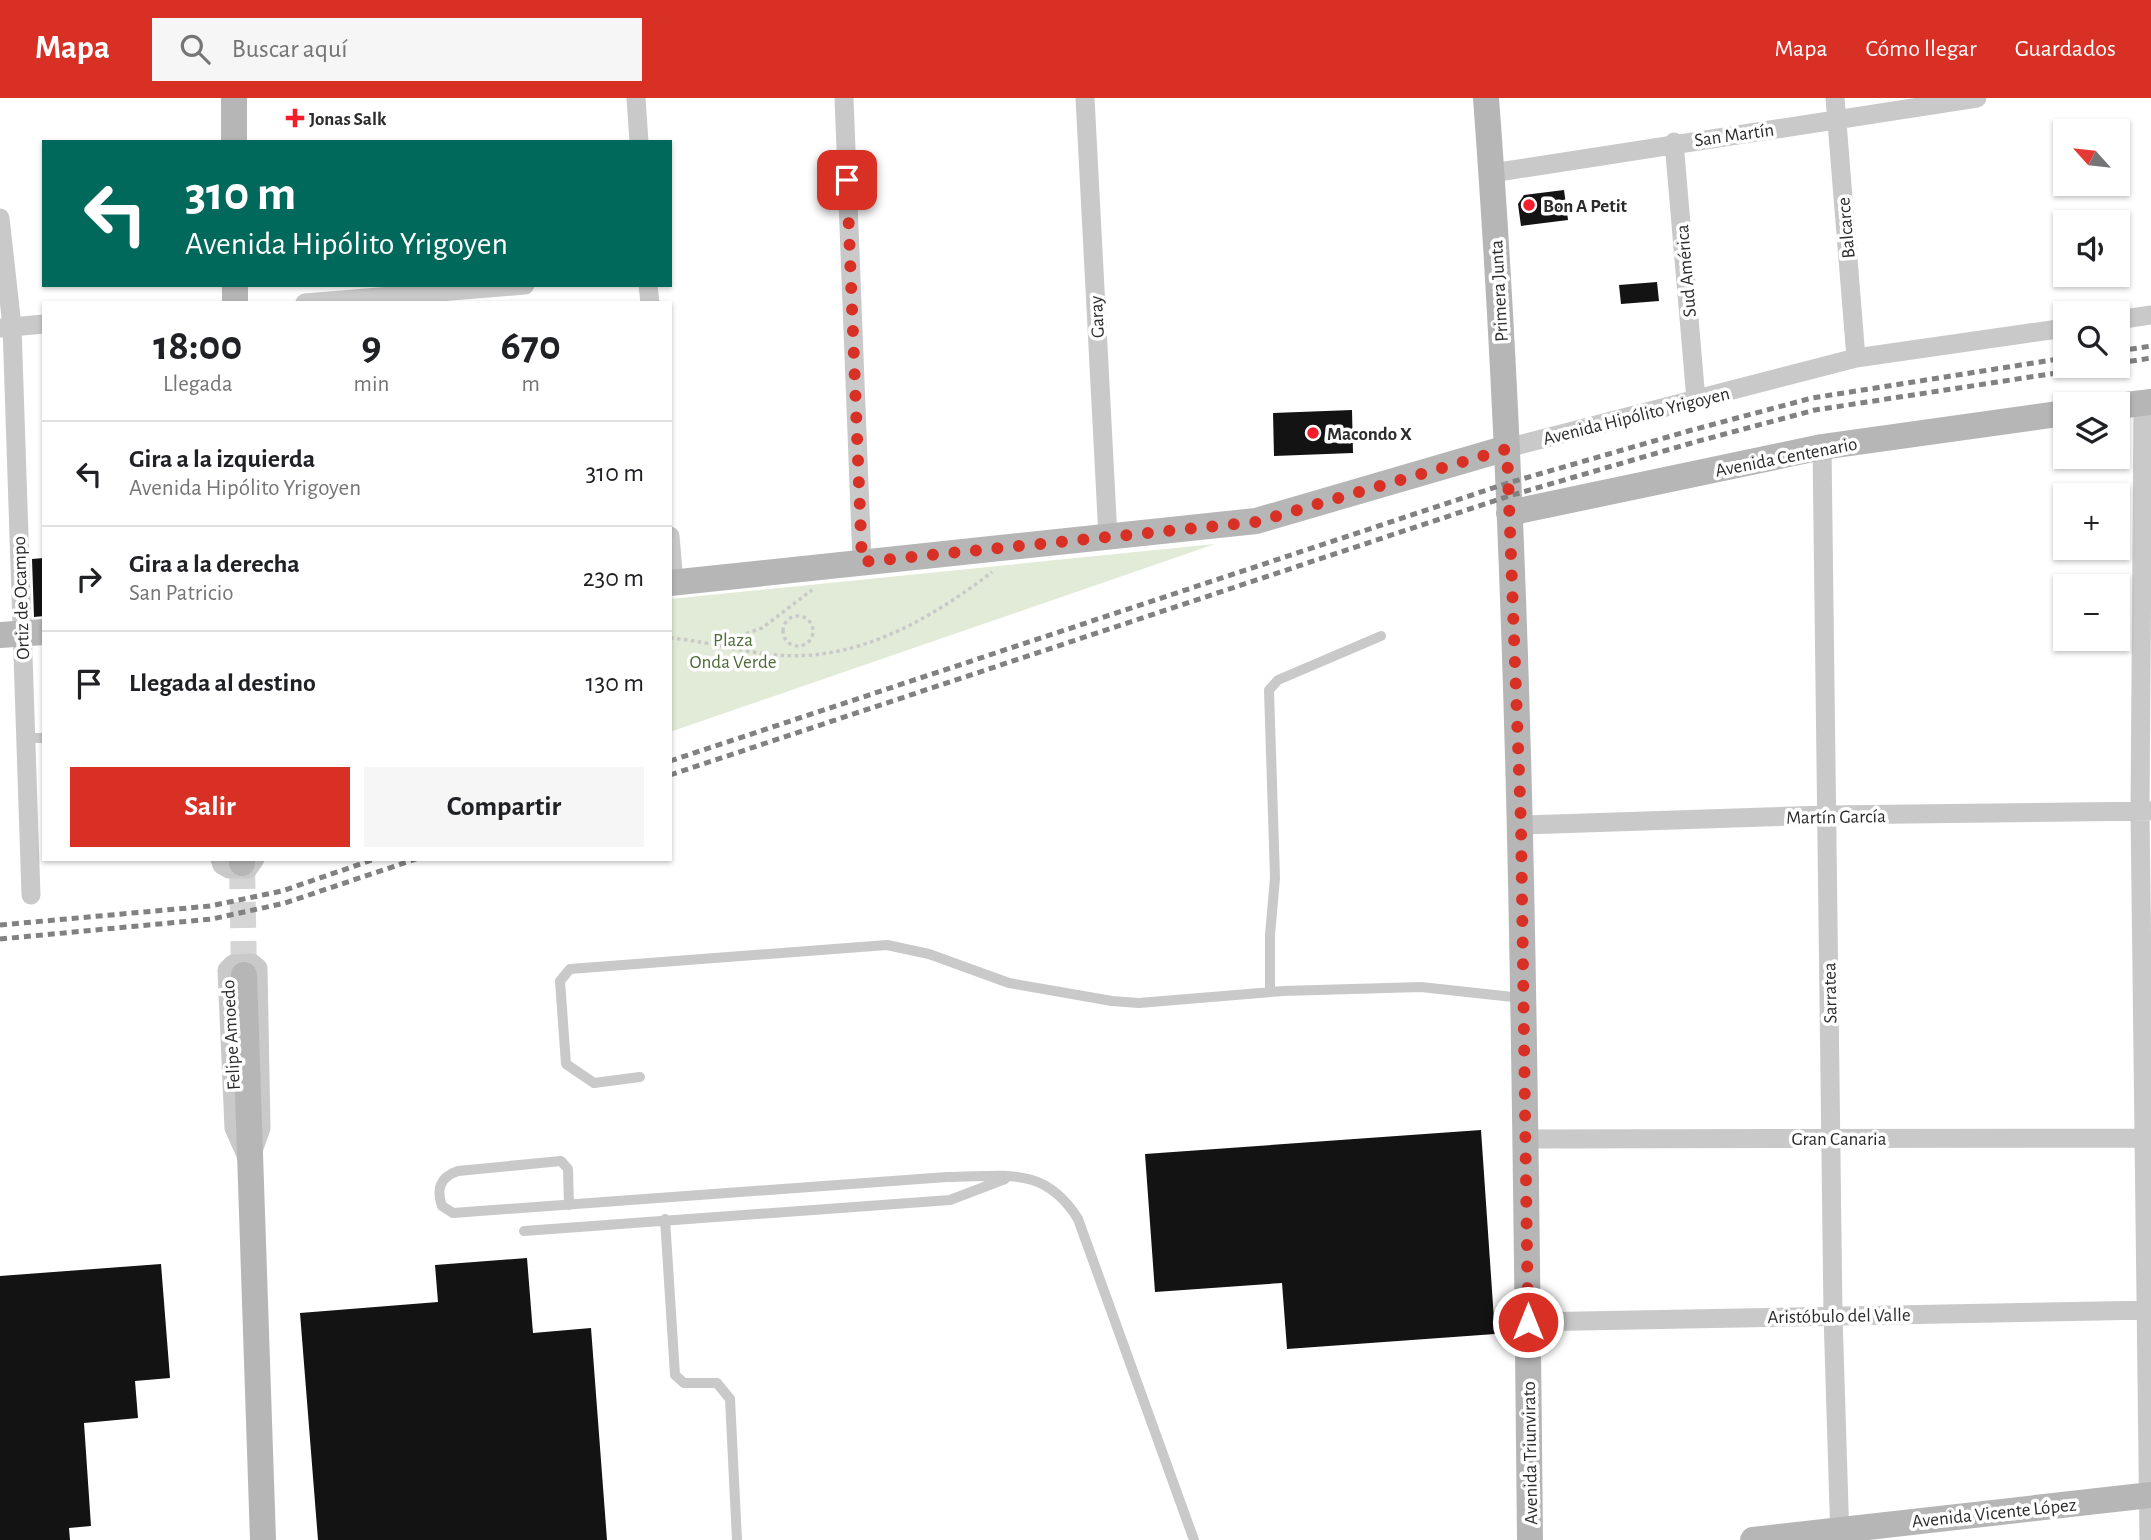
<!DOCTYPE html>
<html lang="es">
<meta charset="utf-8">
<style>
body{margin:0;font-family:"Alegreya Sans",sans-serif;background:#f6f6f6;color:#202124;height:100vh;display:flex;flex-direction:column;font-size:26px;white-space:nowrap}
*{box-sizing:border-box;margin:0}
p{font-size:23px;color:#757577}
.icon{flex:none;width:38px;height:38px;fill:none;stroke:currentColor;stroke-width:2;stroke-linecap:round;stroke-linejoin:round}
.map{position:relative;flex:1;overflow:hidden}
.details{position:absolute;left:42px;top:203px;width:630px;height:560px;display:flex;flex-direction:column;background:#fff;border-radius:0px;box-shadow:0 2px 5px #0004}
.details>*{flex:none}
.guide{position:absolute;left:42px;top:42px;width:630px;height:147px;border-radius:0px;box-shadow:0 2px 5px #0004;background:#00695c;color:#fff;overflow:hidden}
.needle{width:46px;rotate:297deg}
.fabs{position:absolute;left:2053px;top:21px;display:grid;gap:14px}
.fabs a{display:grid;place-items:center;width:77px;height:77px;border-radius:0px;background:#fff;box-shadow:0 2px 5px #0004;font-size:35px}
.pin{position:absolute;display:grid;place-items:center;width:60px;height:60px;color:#fff;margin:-30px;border-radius:14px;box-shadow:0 4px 10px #0006}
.me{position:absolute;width:77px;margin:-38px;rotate:0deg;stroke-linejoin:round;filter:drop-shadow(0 0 5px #0008)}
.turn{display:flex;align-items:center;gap:24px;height:147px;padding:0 28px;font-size:32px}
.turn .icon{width:91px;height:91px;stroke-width:2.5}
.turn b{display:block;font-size:49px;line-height:60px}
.eta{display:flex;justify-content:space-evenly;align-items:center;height:119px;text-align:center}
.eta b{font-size:42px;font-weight:600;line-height:49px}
.cta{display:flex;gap:14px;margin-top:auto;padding:14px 28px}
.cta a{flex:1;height:80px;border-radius:0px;background:#d93025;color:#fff;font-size:28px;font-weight:600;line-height:80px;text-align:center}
.cta a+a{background:#f6f6f6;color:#202124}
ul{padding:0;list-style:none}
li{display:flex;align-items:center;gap:21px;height:105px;padding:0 28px;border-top:2px solid #e0e0e0}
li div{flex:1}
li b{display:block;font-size:26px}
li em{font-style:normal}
header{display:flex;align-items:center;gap:42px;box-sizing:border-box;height:98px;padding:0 35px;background:#d93025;color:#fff}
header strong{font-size:33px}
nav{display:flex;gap:38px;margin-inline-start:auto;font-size:24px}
.search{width:490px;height:63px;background:#f6f6f6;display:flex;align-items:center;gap:18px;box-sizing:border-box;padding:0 24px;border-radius:0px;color:#757577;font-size:26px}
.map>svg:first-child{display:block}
</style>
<header>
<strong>Mapa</strong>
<div class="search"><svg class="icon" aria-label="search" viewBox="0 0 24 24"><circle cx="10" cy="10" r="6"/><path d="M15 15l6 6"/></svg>Buscar aquí</div>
<nav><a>Mapa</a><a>Cómo llegar</a><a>Guardados</a></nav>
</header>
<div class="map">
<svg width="2151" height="1442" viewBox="0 0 2151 1442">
<rect width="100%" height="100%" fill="#fff"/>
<path fill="#e2ebd7" d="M1215,446L670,634V501Z"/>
<path fill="#131313" d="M1564,92L1568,122L1521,128L1518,106L1524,97Z
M1657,184L1659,203L1621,206L1619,187Z
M1352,312L1353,355L1274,358L1273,315Z
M44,460V518L34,519L32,461Z
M1481,1032L1495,1236L1287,1251L1282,1185L1155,1194L1145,1056Z
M527,1160L533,1235L591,1230L607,1442H318L300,1215L438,1204L435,1167Z
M161,1166L170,1280L135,1283L138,1320L84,1325L91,1428L69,1430L70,1442H0V1178Z"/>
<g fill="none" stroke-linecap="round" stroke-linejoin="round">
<path stroke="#d5d5d5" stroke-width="26" stroke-dasharray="26 13" stroke-linecap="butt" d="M242,765L244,877"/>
<path stroke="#c9c9c9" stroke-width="3.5" stroke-dasharray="3.5 3.5" stroke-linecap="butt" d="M783 533a15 15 0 1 1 30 0a15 15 0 1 1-30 0Z
M670,540C706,543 741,554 777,557C857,564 931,521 992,474
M713,547L762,530L812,492"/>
<path stroke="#c9c9c9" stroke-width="10" d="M26,640H44
M1270,894V837L1275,780L1269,592L1278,582L1381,538
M640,979L594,985L566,966L560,883L570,871L887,847L929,856L1009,885L1112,903L1139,905L1283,893L1421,889L1522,900
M569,1107L568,1071L561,1063L458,1073C440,1079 436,1091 442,1108L453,1115L947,1079C1003,1079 1044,1066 1078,1121L1194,1442
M665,1121L675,1277L684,1285H717L730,1301L737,1442
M524,1133L950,1102L1005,1081"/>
<path stroke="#c9c9c9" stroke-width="19" d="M636,0L639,44
M844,0L862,464
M1085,0L1108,439
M1835,0L1856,260
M1674,44L1696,302
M1492,75L1977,0
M0,120L12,228L31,797
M648,187L650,205
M305,205L525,187
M2118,222L2151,217
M0,230L44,226
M2143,305L2140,714L2149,1442
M1822,349L1833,1217L1840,1442
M1507,350L1856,260L2065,230
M670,438L674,484
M1522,727L1827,717L2151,713
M220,761L222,767L229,771H248L255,761
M252,865L258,870L261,1030L249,1064L234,1030L227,872L233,866Z
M1527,1041L2151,1040
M1528,1224L2151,1212"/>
<path stroke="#b6b6b6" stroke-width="26" d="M234,0V44
M1486,0C1522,480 1525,961 1530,1442
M235,187V205
M2118,308L2151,304
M1509,415L1822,349L2065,315
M670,485L1256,423L1507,350
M0,537L44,534
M242,761V765
M244,877L263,1442
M1753,1442L2151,1397"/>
<path stroke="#818181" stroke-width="5" stroke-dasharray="7 5" stroke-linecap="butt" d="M2118,253L2151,248
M2118,265L2151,260
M670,663L1508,385L1692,332L1812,300L2065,260
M670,677L1509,398L1695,344L1815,312L2102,268
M0,827L210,808L282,793L375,761
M0,841L212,821L285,805L416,761"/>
</g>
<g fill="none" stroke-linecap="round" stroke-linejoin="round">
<path stroke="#d93025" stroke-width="12" stroke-dasharray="0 21.6" d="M847,82L862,464L1256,424L1507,351L1521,727L1528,1224"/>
</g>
<g fill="#f31d2c" stroke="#fff" stroke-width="2.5">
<path d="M291.5 9.5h7v7h7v7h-7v7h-7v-7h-7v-7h7z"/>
<circle cx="1529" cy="107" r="7"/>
<circle cx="1313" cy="335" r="7"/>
</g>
<g text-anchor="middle" stroke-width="7" stroke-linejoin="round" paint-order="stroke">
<g font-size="19" font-weight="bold" fill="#2c2c2c" stroke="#fff" text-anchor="start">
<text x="309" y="27">Jonas Salk</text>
<text x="1543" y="114">Bon A Petit</text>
<text x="1327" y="342">Macondo X</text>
</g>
<g font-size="19" fill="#2c2c2c" stroke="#fff">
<text transform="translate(1734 36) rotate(-8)" y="7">San Martín</text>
<text transform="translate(1845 130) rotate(-95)" y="7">Balcarce</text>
<text transform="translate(1685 173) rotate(-95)" y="7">Sud América</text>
<text transform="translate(1498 193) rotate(-93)" y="7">Primera Junta</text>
<text transform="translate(1096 219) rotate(-93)" y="7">Garay</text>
<text transform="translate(1636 317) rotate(-14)" y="7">Avenida Hipólito Yrigoyen</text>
<text transform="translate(1786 358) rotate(-11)" y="7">Avenida Centenario</text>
<text transform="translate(20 500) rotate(-92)" y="7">Ortiz de Ocampo</text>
<text transform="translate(1836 718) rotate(-1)" y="7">Martín García</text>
<text transform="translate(1829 895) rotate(-91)" y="7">Sarratea</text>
<text transform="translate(230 937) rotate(-93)" y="7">Felipe Amoedo</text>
<text x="1839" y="1047">Gran Canaria</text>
<text transform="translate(1839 1217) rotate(-1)" y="7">Aristóbulo del Valle</text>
<text transform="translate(1529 1355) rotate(-91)" y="7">Avenida Triunvirato</text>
<text transform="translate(1994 1414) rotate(-6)" y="7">Avenida Vicente López</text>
</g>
<g font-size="19" fill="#4e6a36" stroke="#fff">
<text x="733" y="548">Plaza<tspan x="733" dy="22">Onda Verde</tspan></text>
</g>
</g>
</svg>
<div class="fabs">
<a><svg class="needle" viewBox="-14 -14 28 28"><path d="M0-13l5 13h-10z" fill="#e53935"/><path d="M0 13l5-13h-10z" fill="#757577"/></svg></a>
<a><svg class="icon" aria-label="sound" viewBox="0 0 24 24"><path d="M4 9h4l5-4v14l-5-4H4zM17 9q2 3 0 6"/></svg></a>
<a><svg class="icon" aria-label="search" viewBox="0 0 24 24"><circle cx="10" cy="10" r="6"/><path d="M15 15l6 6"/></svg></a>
<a><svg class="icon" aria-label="layers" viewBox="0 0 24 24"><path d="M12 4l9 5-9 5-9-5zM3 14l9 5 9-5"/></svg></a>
<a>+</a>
<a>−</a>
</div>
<div class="pin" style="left:847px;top:82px;background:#d93025"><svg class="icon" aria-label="arrive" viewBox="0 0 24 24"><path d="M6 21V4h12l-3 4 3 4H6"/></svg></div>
<svg class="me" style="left:1528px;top:1224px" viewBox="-20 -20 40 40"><circle r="17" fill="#d93025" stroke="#fff" stroke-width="3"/><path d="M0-11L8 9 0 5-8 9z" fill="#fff"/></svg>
<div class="guide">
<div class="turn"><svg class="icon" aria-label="left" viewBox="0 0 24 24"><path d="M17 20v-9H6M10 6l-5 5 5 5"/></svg><div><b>310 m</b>Avenida Hipólito Yrigoyen</div></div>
</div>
<section class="details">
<div class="eta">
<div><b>18:00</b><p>Llegada</p></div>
<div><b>9</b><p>min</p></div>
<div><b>670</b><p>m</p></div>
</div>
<ul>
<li><svg class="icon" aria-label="left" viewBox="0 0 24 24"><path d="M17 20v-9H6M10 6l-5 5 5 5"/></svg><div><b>Gira a la izquierda</b><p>Avenida Hipólito Yrigoyen</p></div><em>310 m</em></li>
<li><svg class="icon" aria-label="right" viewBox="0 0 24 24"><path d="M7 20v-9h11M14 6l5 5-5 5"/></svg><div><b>Gira a la derecha</b><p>San Patricio</p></div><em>230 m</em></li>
<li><svg class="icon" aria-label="arrive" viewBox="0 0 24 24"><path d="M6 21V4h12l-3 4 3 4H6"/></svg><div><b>Llegada al destino</b></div><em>130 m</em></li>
</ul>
<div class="cta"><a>Salir</a><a>Compartir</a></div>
</section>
</div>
